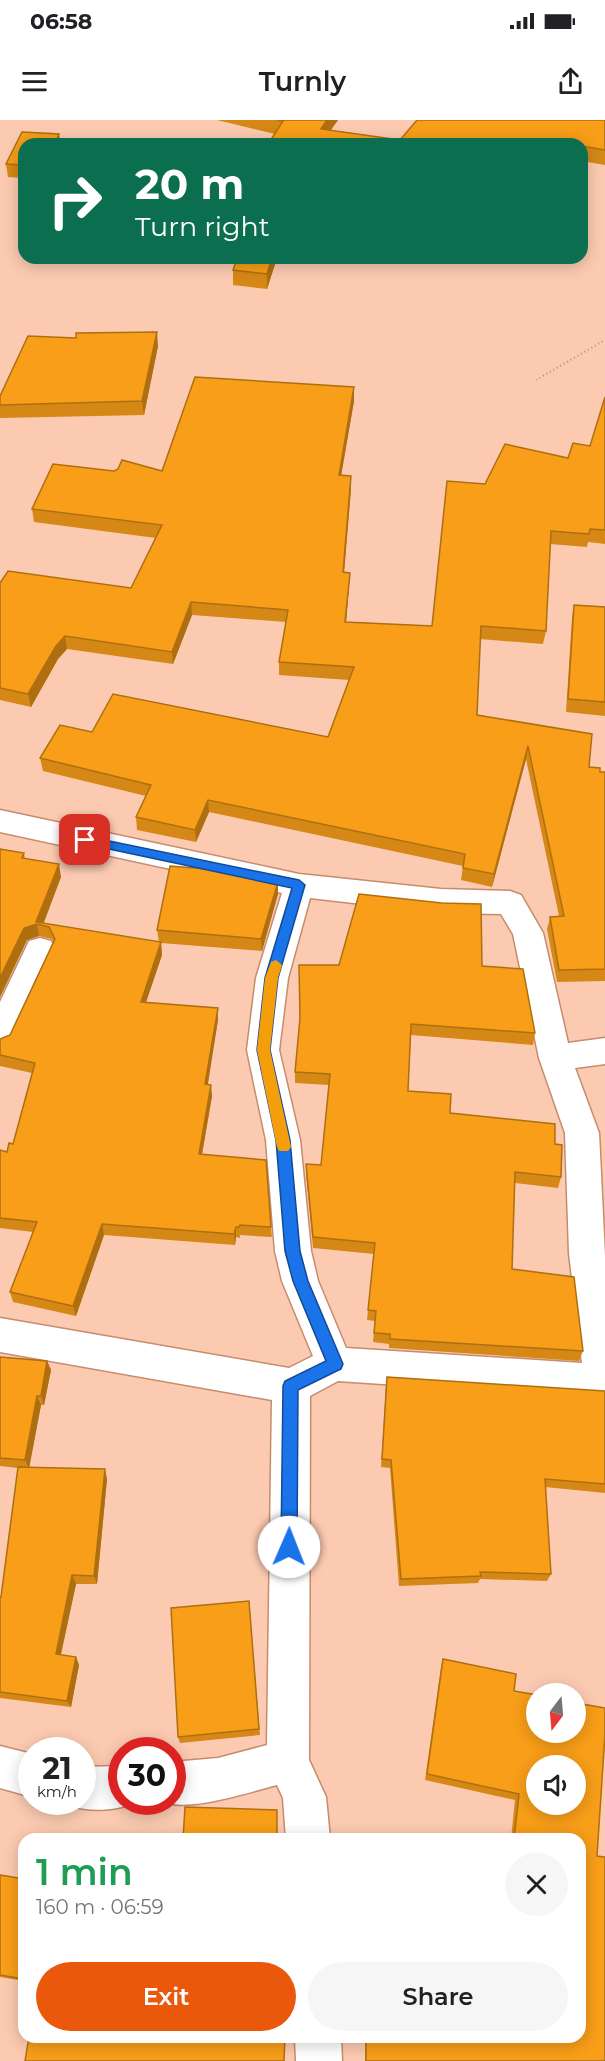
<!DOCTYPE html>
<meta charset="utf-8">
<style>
body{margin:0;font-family:Montserrat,sans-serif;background:#f6f6f6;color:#202124;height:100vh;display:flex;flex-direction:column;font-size:22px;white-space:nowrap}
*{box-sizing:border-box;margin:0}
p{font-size:20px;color:#757577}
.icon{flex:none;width:33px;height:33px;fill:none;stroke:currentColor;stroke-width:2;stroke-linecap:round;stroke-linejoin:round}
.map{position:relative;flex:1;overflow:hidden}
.drawer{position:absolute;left:18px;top:1713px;width:568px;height:210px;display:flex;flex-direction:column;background:#fff;border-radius:18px;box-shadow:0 3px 15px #0003}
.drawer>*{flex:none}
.banner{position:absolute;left:18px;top:18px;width:570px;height:126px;border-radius:18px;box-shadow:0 3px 15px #0003;background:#0b6e4f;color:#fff;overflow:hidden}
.needle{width:39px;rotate:196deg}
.tools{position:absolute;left:526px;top:1563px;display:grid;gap:12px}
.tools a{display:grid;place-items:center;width:60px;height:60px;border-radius:50%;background:#fff;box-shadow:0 3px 15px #0003;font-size:30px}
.speed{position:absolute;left:18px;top:1617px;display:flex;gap:12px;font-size:30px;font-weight:700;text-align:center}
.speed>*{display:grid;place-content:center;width:78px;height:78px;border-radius:50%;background:#fff;box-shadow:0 3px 15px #0003;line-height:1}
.speed small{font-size:15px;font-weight:400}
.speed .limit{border:9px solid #d22;background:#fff;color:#111}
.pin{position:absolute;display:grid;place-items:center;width:51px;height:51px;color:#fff;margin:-26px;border-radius:12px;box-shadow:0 3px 9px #0006}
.me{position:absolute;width:66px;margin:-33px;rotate:1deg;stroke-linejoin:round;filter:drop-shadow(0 0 4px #0008)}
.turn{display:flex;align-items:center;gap:21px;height:126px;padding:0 18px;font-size:27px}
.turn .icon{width:78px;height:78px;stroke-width:2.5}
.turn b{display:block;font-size:42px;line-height:51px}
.round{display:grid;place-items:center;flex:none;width:63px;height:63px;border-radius:32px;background:#f6f6f6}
.summary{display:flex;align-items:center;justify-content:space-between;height:102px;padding:0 18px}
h1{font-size:36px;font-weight:600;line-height:45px;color:#1e9e55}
.primary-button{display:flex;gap:12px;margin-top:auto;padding:12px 18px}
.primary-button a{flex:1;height:69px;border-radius:36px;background:#ea580c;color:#fff;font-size:24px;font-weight:600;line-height:69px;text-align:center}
.primary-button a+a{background:#f6f6f6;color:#202124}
.status{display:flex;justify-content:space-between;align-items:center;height:42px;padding:0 30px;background:#fff;direction:ltr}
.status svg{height:16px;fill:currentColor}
header{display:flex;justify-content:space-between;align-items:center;height:78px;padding:0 18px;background:#fff;font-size:27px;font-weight:600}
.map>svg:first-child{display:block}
</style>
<div class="status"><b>06:58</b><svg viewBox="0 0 49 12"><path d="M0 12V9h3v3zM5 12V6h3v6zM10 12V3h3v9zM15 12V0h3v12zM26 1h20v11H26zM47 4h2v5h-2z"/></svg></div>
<header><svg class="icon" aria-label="menu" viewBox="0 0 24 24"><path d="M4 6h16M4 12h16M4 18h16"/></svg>Turnly<svg class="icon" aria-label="share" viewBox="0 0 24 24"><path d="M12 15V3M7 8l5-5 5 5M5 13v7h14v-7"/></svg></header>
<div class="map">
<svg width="605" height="1941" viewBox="0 0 605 1941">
<rect width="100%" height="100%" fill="#fccab1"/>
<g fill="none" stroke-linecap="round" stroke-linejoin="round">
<g stroke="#c58c6e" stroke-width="3">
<path id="minor" d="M0,690L299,754L441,769L510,771L521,775L543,813L568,923L605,918V944L575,948L599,1013L605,1136V1279L338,1261L310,1276L309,1640L326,1677L330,1719H286L283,1678L277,1665C250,1672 190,1692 165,1682H172V1642L218,1638L267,1625L272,1280L0,1232V1198L289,1248L313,1236L282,1161L275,1131L266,1020L247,930L256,858L282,773L0,712ZM310,778L441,793L501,794L513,814L539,938L565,1013L569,1133L582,1243L346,1228L318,1161L311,1131L300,1020L279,930L288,858Z
M40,818L51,821L55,830L11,926L0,930V882L29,821Z
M0,1626L32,1634V1677L0,1668Z
M122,1646V1682H137C115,1691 89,1693 67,1684L66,1682H82V1647Z
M295,1917H341L342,1941H296Z"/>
</g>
<path stroke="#b48c77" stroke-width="2" stroke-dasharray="1 3" stroke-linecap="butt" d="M536,260L605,220"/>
<use href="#minor" fill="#fff" fill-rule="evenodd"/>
</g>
<path fill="#d58815" d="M217,0H338L331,10L400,20L605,0V45L582,41V24H268L275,14Z
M24,24V58L8,57L6,44Z
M237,138H277L267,169L233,165V150Z
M158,226L144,295L0,298V276Z
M605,277V424L588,422L587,427L550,424L546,511L543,524L480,519L477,595L589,647L600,652H605V861L557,862L547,809L550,797L559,796L526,639L492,767L461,760L463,746L209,692L196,722L137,710L136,697L146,676L43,651L40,638L92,612L328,617L349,560L279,555V542L286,502L192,495L173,544L67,529L58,539L31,587L0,580V463L131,468L156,418L34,402L32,389L114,351H162L354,281L341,355L351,369L344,452L350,453L346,502L432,506L485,364L568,338L590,326Z
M574,485L605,487V596L566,592L572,498Z
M0,729L24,733L25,739L61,757L43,803L159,822L157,810L278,774L262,831L161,823L162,835L146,882L218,900L207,965L212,976L202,1035L271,1107L272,1117L240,1115V1118L236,1117L235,1125L104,1115L76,1196L13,1182L10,1172L33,1112L0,1108V1030L7,1032L13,1024L32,953L0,946V919L10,915L53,822L52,819L39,816L27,820L0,877Z
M482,846L535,913L533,925L411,915L408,971L450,993L555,1024L561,1057L558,1068L515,1063L512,1149L583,1231L579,1241L389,1228V1224L373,1222L375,1201L367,1200L374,1134L313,1128L306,1054V1044L321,1045L329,965L295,963V952Z
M0,1237L47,1241L51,1250L44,1285H41L29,1347L107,1359L97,1464H76L61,1535L76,1537L79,1545L71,1587L0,1578V1477H1L18,1348L0,1346Z
M386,1266L605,1271V1373L545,1367L551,1454L547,1461L480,1459L478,1463L399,1466L390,1348L381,1347Z
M249,1481L260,1615L180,1623L178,1617Z
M443,1539L514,1571L597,1736L605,1941H365V1917H580V1719H511L515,1680L425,1660L441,1547Z
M0,1755L24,1759V1861L0,1857Z"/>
<path fill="#ae6f11" d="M327,0H338L321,23V9Z
M59,14L61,24H55Z
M272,138H277L267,169V154Z
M157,212L158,226L144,295L142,281Z
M354,267V281L339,368V355Z
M351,356V369L343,465V452Z
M350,453L349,466L345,515V502Z
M191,482L192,495L173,544L172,532Z
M65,516L67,529L58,539L31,587L28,574L56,526Z
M528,626L526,639L492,767L494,754Z
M208,680L209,692L196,722L195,710Z
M59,744L61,757L43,805L37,804L39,816L27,820L0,877V858L24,808L36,802Z
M278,762V774L262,831L261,819Z
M161,822L162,835L142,894L141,882Z
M218,888V900L206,976L205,964Z
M211,965L212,976L200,1045L199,1034Z
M102,1104L104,1115L76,1196L73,1186Z
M236,1107V1117L235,1125L234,1114Z
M47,1241L51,1250L44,1285L41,1276Z
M37,1276L41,1285L29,1349L25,1340Z
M105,1349L107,1359L97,1464L94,1456Z
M72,1455L76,1464L59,1542L56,1534Z
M76,1537L79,1545L71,1587L67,1581Z"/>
<path fill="#f89e18" stroke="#ae6f11" stroke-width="1.5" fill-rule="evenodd" d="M277,0H327L321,9L400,20L417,0H605V30L582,26V24H572L550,20L548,24H268L283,1Z
M22,12L59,14L55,24H24V45L6,44Z
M237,138H272L267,154L233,150Z
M157,212L142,281L0,285V276L28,216L76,218V213Z
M195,257L354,267L339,355L351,356L343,452L350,453L345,502L432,506L447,361L485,364L505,324L568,338L573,323L590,326L605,277V410L590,409L589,414L551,411L546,511L481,506L477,595L592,614L589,647L600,648V652H605V849L559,850L550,797L564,796L528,626L494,754L463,748L465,734L208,680L195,710L136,697L151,665L40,638L60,605L92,612L113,574L328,617L354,547L279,542L288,490L191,482L172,532L65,516L56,526L28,574L0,568V463L8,451L131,468L162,405L32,389L53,344L114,351L118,349L122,340L162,351Z
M574,485L605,487V582L568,579Z
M0,729L24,733L22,738L59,744L36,802L161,822L141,882L218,888L205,964L211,965L199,1034L266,1040L271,1107L240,1105L239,1107H236L234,1114L102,1104L73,1186L10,1172L37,1102L0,1098V1030L7,1032L9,1023L13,1024L35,943L0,935V919L10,915L55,819L49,807L37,804L24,808L0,858Z
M170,746L219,750L278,762L261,819L157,810Z
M359,774L442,783L481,784L482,846L523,849L535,913L411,904L408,971L451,974L450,993L555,1004V1024L562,1025L561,1057L515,1052L512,1149L574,1157L583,1231L390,1219V1214L374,1213L376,1191L368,1190L375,1123L313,1117L306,1044L321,1045L330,954L295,952L300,898L299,845H339Z
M0,1237L47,1241L41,1276H37L25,1340L0,1338Z
M387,1257L605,1271V1364L545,1359L551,1454L480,1452L481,1456L401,1459L391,1340L382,1339Z
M18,1347L105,1349L94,1456L72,1455L56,1534L76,1537L67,1581L0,1572V1477H1Z
M249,1481L259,1609L178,1617L171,1488Z
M443,1539L516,1554L514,1571L537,1575V1612H576V1583L605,1588V1614L597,1736L605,1737V1941H366V1917H580V1719H514L519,1674L427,1654ZM537,1646H576V1684H537Z
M185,1687L277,1690V1719H183Z
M0,1755L24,1759V1859L0,1855Z
M29,1917H285L284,1941H25Z"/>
<path fill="#1a73e8" stroke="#114b97" stroke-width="1.5" d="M85,716L299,760L305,765L278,858L270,930L290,1020L300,1131L308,1161L343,1244L341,1249L298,1270L297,1427L295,1432L289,1435L283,1432L281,1427L283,1266L285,1261L326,1241L293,1161L285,1131L276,1020L257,930L265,858L292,768L81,723L79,720Z"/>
<path fill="#f59e0b" d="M276,840L282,845L278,858L270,930L291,1027L288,1031H279L277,1027L257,930L265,858L271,842Z"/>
</svg>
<div class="tools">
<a><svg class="needle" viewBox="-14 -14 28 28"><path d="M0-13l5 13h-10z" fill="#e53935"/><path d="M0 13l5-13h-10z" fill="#757577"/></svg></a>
<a><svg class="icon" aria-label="sound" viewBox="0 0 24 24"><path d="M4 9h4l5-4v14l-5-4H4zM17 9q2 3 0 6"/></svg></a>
</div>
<div class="speed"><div>21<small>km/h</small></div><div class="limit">30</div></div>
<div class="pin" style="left:85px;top:720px;background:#d93025"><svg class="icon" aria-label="arrive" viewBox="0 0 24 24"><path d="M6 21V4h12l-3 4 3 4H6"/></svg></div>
<svg class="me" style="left:289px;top:1427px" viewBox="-20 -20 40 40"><circle r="19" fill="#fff"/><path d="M0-13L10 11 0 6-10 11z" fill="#1a73e8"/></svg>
<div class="banner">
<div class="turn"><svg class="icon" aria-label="right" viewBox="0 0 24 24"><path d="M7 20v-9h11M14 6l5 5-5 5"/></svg><div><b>20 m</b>Turn right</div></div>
</div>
<section class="drawer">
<div class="summary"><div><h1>1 min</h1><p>160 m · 06:59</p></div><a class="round"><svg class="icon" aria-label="close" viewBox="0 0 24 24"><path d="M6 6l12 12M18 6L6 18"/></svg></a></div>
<div class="primary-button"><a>Exit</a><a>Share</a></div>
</section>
</div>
